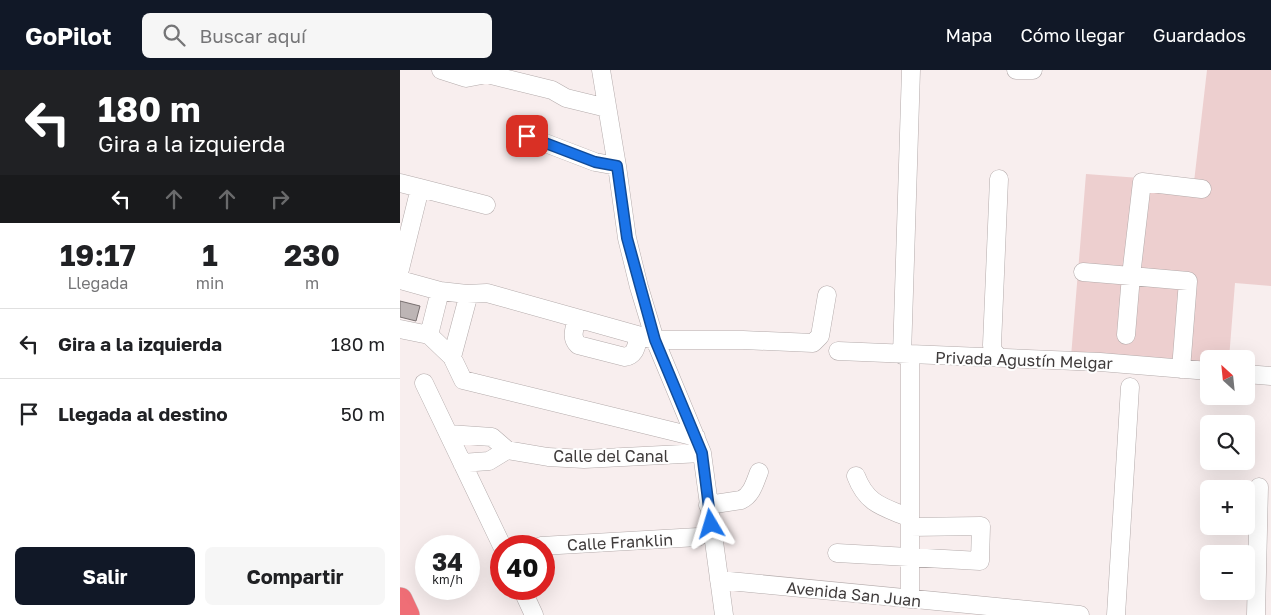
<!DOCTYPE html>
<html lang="es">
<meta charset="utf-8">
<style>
body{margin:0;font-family:"Golos Text",sans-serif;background:#f6f6f6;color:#202124;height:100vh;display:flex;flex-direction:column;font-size:19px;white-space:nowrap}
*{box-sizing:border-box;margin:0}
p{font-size:16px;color:#757577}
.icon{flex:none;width:28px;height:28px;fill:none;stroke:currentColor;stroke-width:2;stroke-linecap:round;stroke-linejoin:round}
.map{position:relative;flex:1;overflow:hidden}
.details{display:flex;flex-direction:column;background:#fff;width:400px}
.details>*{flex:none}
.hud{background:#202124;color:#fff;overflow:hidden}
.needle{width:32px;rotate:333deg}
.controls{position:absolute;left:800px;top:280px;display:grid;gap:10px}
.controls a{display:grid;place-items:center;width:55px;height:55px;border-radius:8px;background:#fff;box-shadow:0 5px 20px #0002;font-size:25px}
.speed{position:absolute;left:15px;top:465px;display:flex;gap:10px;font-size:25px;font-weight:700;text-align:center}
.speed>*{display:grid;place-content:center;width:65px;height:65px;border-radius:50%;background:#fff;box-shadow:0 5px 20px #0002;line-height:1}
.speed small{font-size:12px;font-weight:400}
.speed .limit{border:8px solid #d22;background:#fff;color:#111}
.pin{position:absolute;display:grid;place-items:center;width:42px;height:42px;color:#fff;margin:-21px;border-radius:10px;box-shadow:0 2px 8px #0006}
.me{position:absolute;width:55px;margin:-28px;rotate:353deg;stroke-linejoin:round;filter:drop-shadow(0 0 4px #0008)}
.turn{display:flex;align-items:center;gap:18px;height:105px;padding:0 15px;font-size:22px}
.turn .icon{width:65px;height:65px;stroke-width:2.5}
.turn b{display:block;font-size:35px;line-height:42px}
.lanes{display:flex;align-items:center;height:48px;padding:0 15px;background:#0003;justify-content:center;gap:25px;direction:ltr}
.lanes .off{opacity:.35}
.eta{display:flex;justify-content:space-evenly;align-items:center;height:85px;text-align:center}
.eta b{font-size:30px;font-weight:700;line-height:35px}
.primary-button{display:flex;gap:10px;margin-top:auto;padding:10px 15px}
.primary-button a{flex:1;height:58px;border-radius:8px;background:#111827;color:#fff;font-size:20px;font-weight:700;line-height:58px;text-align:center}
.primary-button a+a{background:#f6f6f6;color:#202124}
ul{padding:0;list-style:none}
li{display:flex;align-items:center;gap:15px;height:70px;padding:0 15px;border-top:1px solid #e0e0e0}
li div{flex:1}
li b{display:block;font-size:19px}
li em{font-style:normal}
header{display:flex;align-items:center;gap:30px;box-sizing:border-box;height:70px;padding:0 25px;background:#111827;color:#fff}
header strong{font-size:24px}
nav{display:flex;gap:28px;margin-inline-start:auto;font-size:18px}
.search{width:350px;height:45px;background:#f6f6f6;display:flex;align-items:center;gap:12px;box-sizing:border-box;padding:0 18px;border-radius:8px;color:#757577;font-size:19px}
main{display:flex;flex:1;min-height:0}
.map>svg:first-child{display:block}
</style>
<header>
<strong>GoPilot</strong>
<div class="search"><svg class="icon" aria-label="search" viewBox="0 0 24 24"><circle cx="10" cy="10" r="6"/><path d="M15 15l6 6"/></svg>Buscar aquí</div>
<nav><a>Mapa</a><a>Cómo llegar</a><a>Guardados</a></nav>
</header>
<main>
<section class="details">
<div class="hud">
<div class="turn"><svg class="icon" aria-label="left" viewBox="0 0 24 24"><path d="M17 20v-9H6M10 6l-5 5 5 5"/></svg><div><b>180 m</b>Gira a la izquierda</div></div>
<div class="lanes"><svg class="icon" aria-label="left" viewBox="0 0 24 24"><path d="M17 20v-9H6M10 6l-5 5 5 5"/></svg><svg class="icon off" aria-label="ahead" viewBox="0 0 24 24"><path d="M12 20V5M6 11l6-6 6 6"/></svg><svg class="icon off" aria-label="ahead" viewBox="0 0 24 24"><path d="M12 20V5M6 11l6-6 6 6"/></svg><svg class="icon off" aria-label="right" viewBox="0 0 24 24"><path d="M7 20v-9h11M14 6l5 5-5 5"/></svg></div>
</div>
<div class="eta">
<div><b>19:17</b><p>Llegada</p></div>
<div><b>1</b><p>min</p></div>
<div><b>230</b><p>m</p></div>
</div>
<ul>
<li><svg class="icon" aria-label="left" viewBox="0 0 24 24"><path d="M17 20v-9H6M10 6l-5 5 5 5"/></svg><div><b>Gira a la izquierda</b></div><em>180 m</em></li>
<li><svg class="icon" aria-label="arrive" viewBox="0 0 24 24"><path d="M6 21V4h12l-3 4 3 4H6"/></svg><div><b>Llegada al destino</b></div><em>50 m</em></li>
</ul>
<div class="primary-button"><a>Salir</a><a>Compartir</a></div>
</section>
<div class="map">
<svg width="871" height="545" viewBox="0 0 871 545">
<rect width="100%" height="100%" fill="#f8eeee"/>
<path fill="#edcfcf" d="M807,0H871V216L835,213L829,289H809V296L671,287L686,104L794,112Z"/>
<path fill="#bdb5b5" stroke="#776f6f" d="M0,231L20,236L16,251L0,247Z"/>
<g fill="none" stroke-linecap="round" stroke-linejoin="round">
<g stroke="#b4abab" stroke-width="19">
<path id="minor" d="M41,0L66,8L87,4L152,20L166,28L207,38
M201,0L217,96L227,168L239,217L255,270L302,383L324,545
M616,0H633
M127,66L195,92L217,96
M599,109L592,275L593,281L600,288
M0,113L20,118L0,199
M20,118L86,135
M683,202L731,206L726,265
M0,210L40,221L67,224V231L52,287
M67,224L87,223L255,270H343L413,273L420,266L427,225
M177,248C175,258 170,267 178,275L225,287C236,285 236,276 239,266
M0,259L29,265L52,287L63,310L296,367
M29,265L40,221
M438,281L700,292L809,301
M502,285L511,0
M781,299L788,211L731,206L742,112L802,119
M846,304L871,306
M24,313L102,476
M49,364L92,367L107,380
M62,393L89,391L107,380L148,387L184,389L302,383
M456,406C467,435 484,437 510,448
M308,435L341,430C352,425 355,412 359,402
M141,476L298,467
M437,483L580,491L581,456L510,457
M319,510L680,545
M122,519L134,545
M510,529V285
M716,545L730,317
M856,545L859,417"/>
</g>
<g stroke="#cdcccc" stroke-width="26">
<path id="highway" d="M0,530L7,545"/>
</g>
<use href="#minor" stroke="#fff" stroke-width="18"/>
<use href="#highway" stroke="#ef6e76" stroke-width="25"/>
</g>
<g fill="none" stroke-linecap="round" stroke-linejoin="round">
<g stroke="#114b97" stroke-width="12">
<path id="route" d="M127,66L195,92L217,96L227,168L255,270L302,383L311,454"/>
</g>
<use href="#route" stroke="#1a73e8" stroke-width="9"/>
</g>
<g text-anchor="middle" stroke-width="4" stroke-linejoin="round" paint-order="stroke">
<g font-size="16" fill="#3f3b3b" stroke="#fefefe">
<text transform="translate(624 290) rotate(2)" y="6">Privada Agustín Melgar</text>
<text x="211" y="392">Calle del Canal</text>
<text transform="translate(220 472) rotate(-3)" y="6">Calle Franklin</text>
<text transform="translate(454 524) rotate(6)" y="6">Avenida San Juan</text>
</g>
</g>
</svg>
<div class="controls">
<a><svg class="needle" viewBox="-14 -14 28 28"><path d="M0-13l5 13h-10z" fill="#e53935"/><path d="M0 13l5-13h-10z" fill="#757577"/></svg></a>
<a><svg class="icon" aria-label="search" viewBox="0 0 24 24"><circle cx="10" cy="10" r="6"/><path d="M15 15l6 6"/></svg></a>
<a>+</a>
<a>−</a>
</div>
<div class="speed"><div>34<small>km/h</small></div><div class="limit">40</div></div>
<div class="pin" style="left:127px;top:66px;background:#d93025"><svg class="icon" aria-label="arrive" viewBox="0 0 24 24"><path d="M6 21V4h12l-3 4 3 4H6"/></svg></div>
<svg class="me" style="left:311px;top:454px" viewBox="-20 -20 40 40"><path d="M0-17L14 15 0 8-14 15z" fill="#1a73e8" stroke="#fff" stroke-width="4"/></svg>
</div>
</main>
